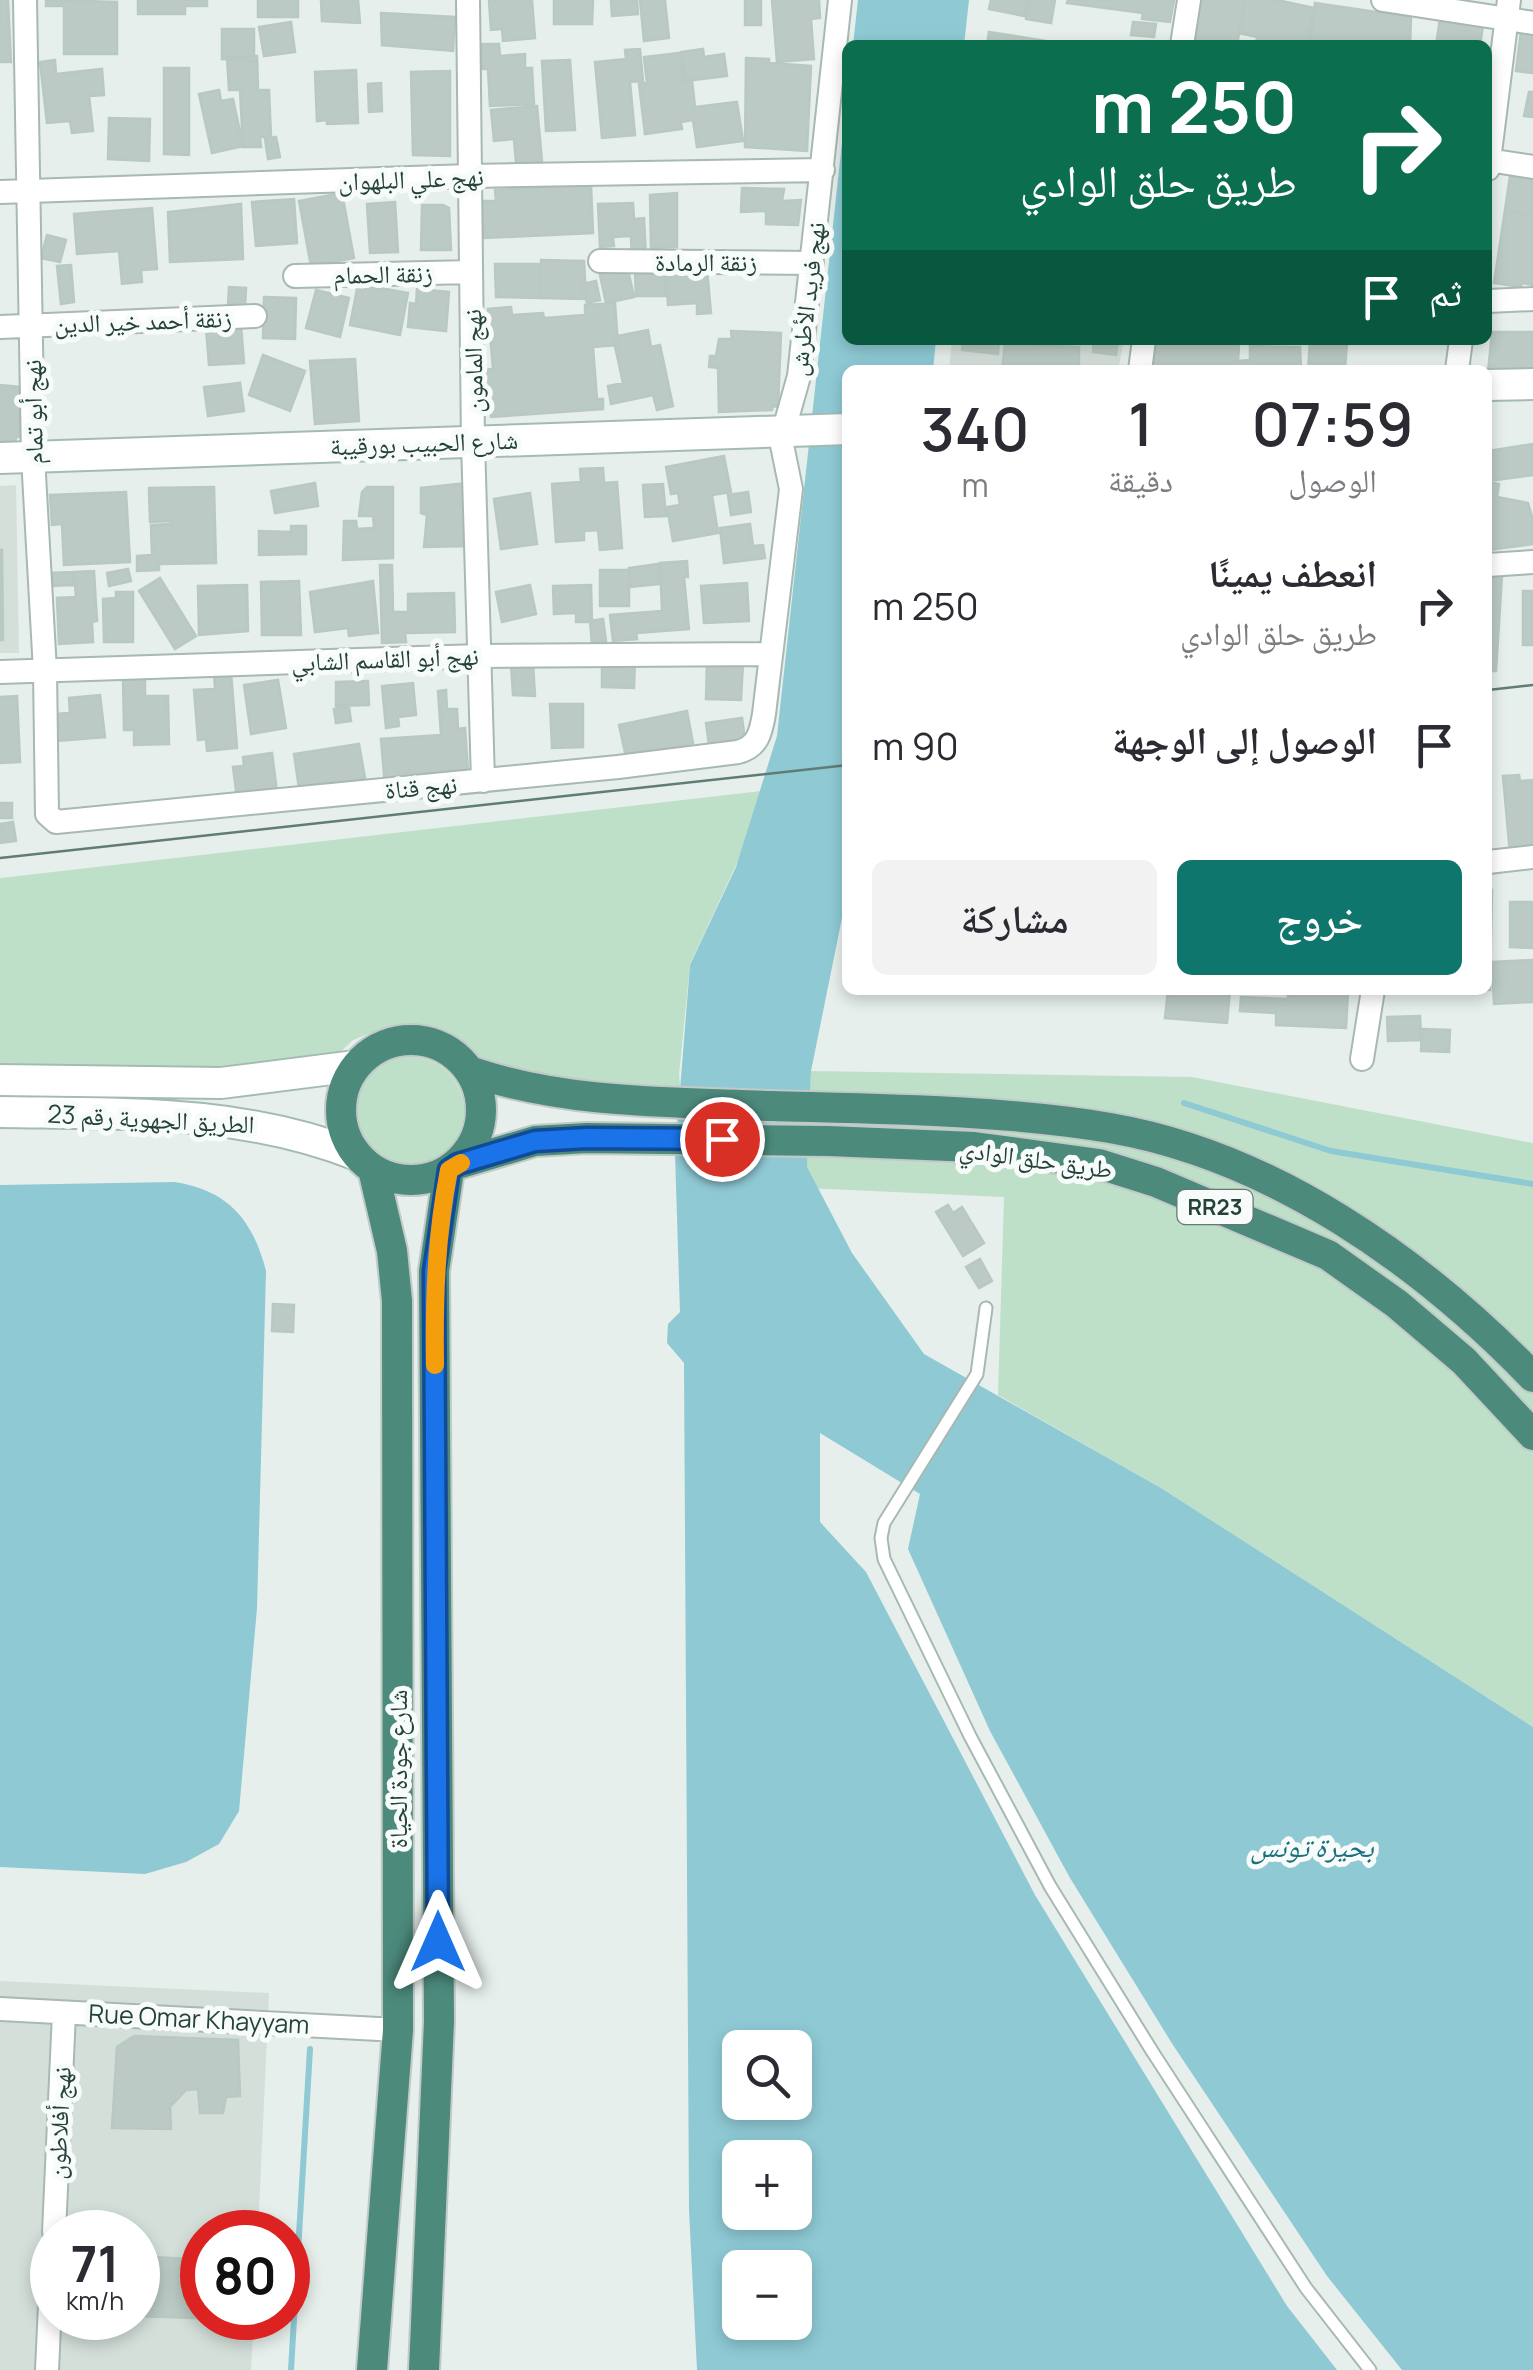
<!DOCTYPE html>
<html lang="ar">
<meta charset="utf-8">
<style>
body{margin:0;font-family:Manrope,"Noto Naskh Arabic",sans-serif;background:#f2f2f3;color:#2b2b33;direction:rtl;height:100vh;display:flex;flex-direction:column;font-size:38px;white-space:nowrap}
*{box-sizing:border-box;margin:0}
p{font-size:32px;color:#7c7c81}
.icon{flex:none;width:55px;height:55px;fill:none;stroke:currentColor;stroke-width:2;stroke-linecap:round;stroke-linejoin:round}
.map{position:relative;flex:1;overflow:hidden;direction:ltr}
.sheet{position:absolute;left:842px;top:365px;width:650px;height:630px;display:flex;flex-direction:column;background:#fff;border-radius:15px;box-shadow:0 5px 15px #0003;direction:rtl}
.sheet>*{flex:none}
.hud{position:absolute;left:842px;top:40px;width:650px;height:305px;border-radius:15px;box-shadow:0 5px 15px #0003;direction:rtl;background:#0b6e4f;color:#fff;overflow:hidden}
.buttons{position:absolute;left:722px;top:2030px;display:grid;gap:20px}
.buttons a{display:grid;place-items:center;width:90px;height:90px;border-radius:15px;background:#fff;box-shadow:0 5px 15px #0003;font-size:50px}
.speed{position:absolute;left:30px;top:2210px;display:flex;gap:20px;font-size:50px;font-weight:700;text-align:center}
.speed>*{display:grid;place-content:center;width:130px;height:130px;border-radius:50%;background:#fff;box-shadow:0 5px 15px #0003;line-height:1}
.speed small{font-size:25px;font-weight:400}
.speed .limit{border:15px solid #d22;background:#fff;color:#111}
.pin{position:absolute;display:grid;place-items:center;width:85px;height:85px;color:#fff;margin:-42px;border:5px solid #fff;border-radius:50%;box-shadow:0 2px 10px #0007}
.me{position:absolute;width:110px;margin:-55px;rotate:0deg;stroke-linejoin:round;filter:drop-shadow(0 0 8px #0008)}
.turn{display:flex;align-items:center;gap:35px;height:210px;padding:0 30px;font-size:45px}
.turn .icon{width:130px;height:130px;stroke-width:2.5}
.turn b{display:block;font-size:70px;line-height:85px}
.then{display:flex;align-items:center;height:95px;padding:0 30px;background:#0003;gap:20px;font-size:38px}
.eta{display:flex;justify-content:space-evenly;align-items:center;height:170px;text-align:center}
.eta b{font-size:60px;font-weight:600;line-height:70px}
.primary-button{display:flex;gap:20px;margin-top:auto;padding:20px 30px}
.primary-button a{flex:1;height:115px;border-radius:15px;background:#0f766e;color:#fff;font-size:40px;font-weight:600;line-height:115px;text-align:center}
.primary-button a+a{background:#f2f2f3;color:#2b2b33}
ul{padding:0;list-style:none}
li{display:flex;align-items:center;gap:30px;height:140px;padding:0 30px}
li div{flex:1}
li b{display:block;font-size:38px}
li em{font-style:normal}
.map>svg:first-child{display:block}
</style>
<div class="map">
<svg width="1533" height="2370" viewBox="0 0 1533 2370">
<rect width="100%" height="100%" fill="#e6efeb"/>
<path fill="#d4dfda" fill-rule="evenodd" d="M952,340H1124L1118,370H949Z
M16,485L19,653H0V486Z
M0,1981L269,1993L258,2232H202V2318H254L251,2370H0ZM52,2232H138V2318H52Z"/>
<path fill="#bfe0c8" d="M771,790L690,964L679,1075L681,1093L603,1089L479,1063L464,1046L436,1031L407,1028L373,1032L353,1040L333,1059L257,1077L0,1067V878Z
M356 1111a54 54 0 1 1 108 0a54 54 0 1 1-108 0Z
M811,1071L1192,1077L1533,1143V1727L1161,1488L998,1395L1004,1197L806,1188Z"/>
<path fill="#8ec9d4" fill-rule="evenodd" d="M858,0H969L964,45H853Z
M847,97L848,340H936L933,370H848L847,893L811,1071L807,1167L852,1253L924,1354L1161,1488L1533,1727V2370H1402L1327,2276L1173,2045L1070,1878L990,1731L908,1549L920,1494L820,1433V1522L866,1572L1035,1895L1287,2306L1337,2370H697L689,2210L684,1363L667,1343L668,1324L680,1312L675,1153L690,965L736,867L777,736ZM740,2048H795V2102H740ZM740,2158H795V2212H740ZM740,2268H795V2322H740Z
M174,1182C228,1190 253,1220 266,1271L257,1608L239,1811L219,1844L186,1862L145,1874L0,1867V1185Z"/>
<g fill="none" stroke-linecap="round" stroke-linejoin="round">
<path stroke="#8ec9d4" stroke-width="6" d="M1184,1103L1331,1151L1533,1184
M291,2370L310,2049"/>
</g>
<path fill="#bbcac4" stroke="#b8c9c2" stroke-width="2.5" d="M0,0H8L11,62H0Z
M46,0L117,2V54H64V6H46Z
M138,0H207V6H185V14H138Z
M258,0H298V17H258Z
M321,0H358L360,23L322,21Z
M489,0H532L535,38L503,41L502,29L491,30Z
M554,0H593L592,24H554Z
M611,0H637L638,14L612,16Z
M640,0H665L669,38L644,41Z
M745,0H761V25H745Z
M772,0H819L820,18L811,19L814,59L777,62Z
M991,0H1027L1024,16L989,9Z
M1029,0H1055L1051,23L1026,19Z
M1068,0H1174L1170,22L1142,19L1143,13L1067,3Z
M1200,0H1245L1237,45H1192Z
M1245,0H1277L1314,8L1307,45H1256L1257,37L1239,33Z
M1315,3L1411,17L1410,45H1310Z
M381,13L455,17L453,51L382,45Z
M1440,19L1483,26L1480,45H1436Z
M291,22L295,52L264,56L259,27Z
M1133,22L1156,24L1154,37L1131,35Z
M222,29H254V61L222,59Z
M1521,31L1533,33V73L1516,71Z
M989,32L1071,45H987Z
M481,44H499L500,56L525,54V68H532L534,104L490,106L488,69H482Z
M640,49L643,81L630,82L635,135L602,138L595,62L626,59L625,50Z
M703,49L704,57L724,54L727,76L685,81L681,52Z
M680,53L684,81L692,80L695,107L737,102L743,141L697,147L693,120L681,122L682,129L645,134L639,84L647,83L644,57Z
M257,56L258,90H269L271,137H260L261,147H243L240,90H229L227,57Z
M746,58L769,59V63L811,66L807,151L745,147Z
M55,60L56,74L102,69L104,95L89,96L93,131L72,133L70,121L47,123L40,62Z
M570,60L575,130L546,131L542,61Z
M164,68H189V155L164,154Z
M356,70L358,123L327,124V120L317,121L315,72Z
M450,71V156L413,155L411,72Z
M381,83L382,111L369,112L368,84Z
M219,90L221,101L233,99L243,146L212,153L199,94Z
M1529,92H1533V117L1524,116Z
M537,106L542,161L516,163L514,139L494,141L491,110Z
M109,118L150,119L149,161L108,159Z
M276,137L280,157L268,159L265,139Z
M1510,176L1533,179V216L1505,210Z
M591,185L593,233L484,238L482,201H496L495,190Z
M742,188L784,189L782,201L801,200L798,225L766,224V211L741,212Z
M342,193L354,258L311,266L299,201Z
M677,193V247L651,248L650,195Z
M294,199L297,243L256,246L252,202Z
M395,202L398,252L370,253L367,204Z
M633,203L634,219L644,218L646,259L632,260L631,236L613,237L614,246L600,247L598,204Z
M241,204L243,259L170,262L168,212Z
M422,205H443L449,208L451,250H421Z
M152,208L157,269L141,270L142,282L122,284L119,251L77,254L74,214Z
M1505,210L1533,216V285L1522,283L1521,287L1494,283Z
M47,235L66,240L60,262L41,258Z
M541,260L584,261L586,299L541,298Z
M495,264H541V298L496,297Z
M71,265L74,302L61,304L57,266Z
M707,269L711,313L697,314V303L668,305L666,274Z
M628,270L634,297L606,303L600,275Z
M664,273L665,296H636L635,274Z
M596,281L600,300L587,303L582,284Z
M358,284L408,293L400,335L350,325Z
M229,287L246,288L245,307L228,306Z
M417,289L449,292L446,331L408,327L410,303L416,304Z
M316,290L349,298L340,337L306,328Z
M264,297L296,298L295,339L263,338Z
M615,303L618,345L593,347L597,399H603V409L491,417L490,406L480,407L477,370L493,369L488,309L511,307L512,315L543,313L544,318L585,315V305Z
M241,325L244,363L209,365L206,328Z
M648,330L651,347L660,345L673,406L657,410L653,395L611,404L608,386L623,383L613,337Z
M731,331L781,333L778,407L773,406L772,410L719,412L718,368L709,367L710,356H716L719,339H732Z
M1492,332H1533V372H1488Z
M963,340H999L998,354L962,350Z
M1094,340H1118L1116,355L1093,352Z
M1310,340L1347,341L1345,370H1308Z
M1147,343L1239,344L1238,361L1250,360V346L1300,347L1301,367H1290V370H1146Z
M1005,344L1079,347V370H1002Z
M263,355L305,371L290,411L249,395Z
M355,359L359,421L315,424L310,361Z
M240,383L244,411L208,416L204,387Z
M0,385L20,387V402L28,401L27,437H16L15,442H0Z
M1533,444V475L1488,481V451Z
M724,456L731,492L712,495L718,533L673,541L667,507L680,505L678,493L671,494L666,467Z
M603,468L604,483L617,482L622,548L600,550L598,530L584,531V540L556,542L552,484L581,482L580,469Z
M1488,482L1499,484L1497,497L1528,503L1533,520V544L1488,550Z
M315,483L318,506L275,513L271,491Z
M469,483L471,546L424,547L427,515L421,513V488Z
M663,484L666,516L645,517L643,485Z
M214,487L216,563L159,564V570L137,571V556L152,555L151,525L171,524L170,521L150,522L149,488Z
M367,487H393V558L343,560L344,521H356L357,529L374,528L373,516H359L362,492Z
M126,492L130,562L64,565L62,524L52,525L50,495Z
M748,492L751,512L731,515L728,495Z
M530,493L537,544L501,549L494,499Z
M750,524L753,546L763,545L765,558L724,563L720,528Z
M291,526H306V554L259,555V531L291,532Z
M0,550H2L3,640H0Z
M687,561L688,577H684L689,629L636,633L637,639L613,641L610,615L662,611L660,563Z
M658,564L660,584L631,587L629,568Z
M380,565H392L393,612H408V594L454,593L455,632L405,633L406,642L382,643Z
M128,569L131,581L109,586L107,573Z
M600,570H629V606H600Z
M94,571L97,621L92,622L93,642L59,644L57,598L76,597L74,572Z
M72,572L73,585L50,586L49,573Z
M1488,575H1502L1496,671H1488Z
M160,578L196,636L175,649L139,591Z
M299,581L301,635H262L261,582Z
M373,581L378,633L349,636L348,628L315,632L310,592Z
M747,583L749,621L704,623L701,586Z
M247,585L248,631L199,635L198,586Z
M530,585L536,614L502,622L496,592Z
M591,585L592,622H576V613L554,614L553,586Z
M1523,591H1533V645H1523Z
M116,592H133V642H104L103,599L116,598Z
M603,619L606,641L592,643L590,621Z
M602,657H635L634,688L602,687Z
M707,663H743L741,700L706,699Z
M511,664H533L535,696L513,695Z
M231,672L237,748L207,751L206,739L198,740L194,690L215,689L214,673Z
M145,679V696H168L169,744L134,745V730H124L123,680Z
M278,680L286,728L251,734L244,685Z
M368,681L369,705L336,706V682Z
M413,683L416,715L398,717L399,726L386,728L382,686Z
M446,690L447,709H457L458,729L465,728L468,770L398,774V785L385,786L381,739L441,735L438,691Z
M100,695L105,737L57,741L54,714L70,713L69,698Z
M17,696L20,762L0,763V697Z
M550,704H583V747L552,748Z
M349,707L351,721L336,723L334,709Z
M687,711L693,743L626,757L619,725Z
M742,718L745,740L709,745L706,723Z
M359,744L365,778L299,788L294,754Z
M272,753L277,792L237,798L233,767L244,766L243,757Z
M1519,775L1520,781L1533,780V851L1510,854L1503,776Z
M0,803H12V818H0Z
M13,822L16,841L0,843V824Z
M1488,890H1492L1490,990H1485Z
M1510,902H1533V948L1510,947Z
M1533,960V1002L1494,1004L1492,962Z
M1168,990H1230L1227,1023L1165,1018Z
M1288,990L1348,992L1346,1028L1276,1025V1013L1240,1011L1241,997L1288,999Z
M1420,1016L1421,1040L1388,1041L1387,1017Z
M1422,1029L1450,1030L1449,1052L1421,1051Z
M948,1205L953,1213L962,1207L984,1243L963,1256L936,1212Z
M980,1259L992,1281L979,1288L966,1267Z
M273,1304L294,1305L293,1332L272,1331Z
M134,2036L238,2040L240,2096L226,2097L223,2113H200L198,2089L186,2090L170,2107L171,2129L112,2128L117,2047Z
M138,2256L202,2260V2318L221,2319L138,2316Z"/>
<g fill="none" stroke-linecap="round" stroke-linejoin="round">
<g stroke="#a8b8b2" stroke-width="15">
<path id="service" d="M986,1308L977,1374L884,1523L881,1538L884,1559L970,1736L1050,1886L1152,2051L1306,2288L1370,2370"/>
</g>
<g stroke="#a8b8b2" stroke-width="26">
<path id="minor" d="M25,0L33,457L45,671L47,814L56,822L618,767L738,752C758,747 761,732 764,714L791,489L781,440L799,376L840,0
M468,0L473,442L483,781
M1383,0L1533,23
M1182,45L1189,0
M1488,160L1533,167
M1488,169L1509,0
M0,192L470,176L823,170
M600,261L812,263
M295,276L471,272
M1488,301L1533,299
M0,327L255,316
M1140,370L1144,340
M1457,370L1461,340
M1488,565L1533,562
M0,672L479,656L771,654
M1488,862L1533,857
M1362,1059L1373,990
M0,2009L398,2030
M54,2232L64,2013
M47,2370L52,2262"/>
</g>
<g stroke="#a4bbb3" stroke-width="34">
<path id="secondary" d="M1488,385L1533,384
M0,458L848,429
M0,1080L221,1083L355,1066
M0,1112C123,1114 240,1109 357,1155"/>
</g>
<g stroke="#c2cac8" stroke-width="34">
<path id="trunk" d="M341 1110a70 70 0 1 1 140 0a70 70 0 1 1-140 0Z
M472,1072C568,1104 670,1102 771,1106C879,1109 1004,1110 1110,1128C1272,1156 1421,1261 1533,1377
M458,1164L535,1141L587,1138L828,1141L974,1147L1099,1164L1156,1182L1328,1255L1397,1304L1464,1361L1533,1435
M372,2370L398,2030L397,1301L392,1251L373,1169
M424,2370L439,2021L434,1271L449,1170"/>
</g>
<use href="#service" stroke="#fff" stroke-width="11"/>
<use href="#minor" stroke="#fff" stroke-width="22"/>
<use href="#secondary" stroke="#fff" stroke-width="30"/>
<use href="#trunk" stroke="#4c8a7c" stroke-width="30"/>
<path stroke="#5f7d75" stroke-width="2.5" d="M1488,690L1533,685
M0,858L848,765"/>
</g>
<g fill="none" stroke-linecap="round" stroke-linejoin="round">
<g stroke="#114b97" stroke-width="25">
<path id="route" d="M438,1942L434,1271L449,1170L458,1164L535,1141L587,1138L722,1139"/>
</g>
<use href="#route" stroke="#1a73e8" stroke-width="18"/>
<path stroke="#f59e0b" stroke-width="18" d="M435,1365C434,1298 436,1236 449,1170L461,1163"/>
</g>
<g text-anchor="middle" stroke-width="10" stroke-linejoin="round" paint-order="stroke">
<rect fill="#f7fbf9" stroke="#637a73" stroke-width="2.5" x="1177.5" y="1190" width="75" height="34" rx="8"/>
<g font-size="22" font-weight="bold" fill="#24423a">
<text x="1215" y="1215">RR23</text>
</g>
<g font-size="25" fill="#24423a" stroke="#f7fbf9">
<text transform="translate(411 179) rotate(-2)" y="9">نهج علي البلهوان</text>
<text x="706" y="271">زنقة الرمادة</text>
<text transform="translate(383 274) rotate(-1)" y="9">زنقة الحمام</text>
<text transform="translate(807 299) rotate(-83)" y="9">نهج فريد الأطرش</text>
<text transform="translate(143 321) rotate(-2)" y="9">زنقة أحمد خير الدين</text>
<text transform="translate(473 361) rotate(-91)" y="9">نهج المامون</text>
<text transform="translate(33 412) rotate(-91)" y="9">نهج أبو تمام</text>
<text transform="translate(424 443) rotate(-2)" y="9">شارع الحبيب بورقيبة</text>
<text transform="translate(385 659) rotate(-2)" y="9">نهج أبو القاسم الشابي</text>
<text transform="translate(421 787) rotate(-5)" y="9">نهج قناة</text>
<text transform="translate(151 1119) rotate(3)" y="9">الطريق الجهوية رقم 23</text>
<text transform="translate(1036 1159) rotate(8)" y="9">طريق حلق الوادي</text>
<text transform="translate(398 1769) rotate(-90)" y="9">شارع جودة الحياة</text>
<text transform="translate(199 2019) rotate(3)" y="9">Rue Omar Khayyam</text>
<text transform="translate(59 2123) rotate(-87)" y="9">نهج أفلاطون</text>
</g>
<g font-size="28" font-style="italic" fill="#1c6f80" stroke="#f7fbf9">
<text x="1312" y="1857">بحيرة تونس</text>
</g>
</g>
</svg>
<div class="buttons">
<a><svg class="icon" aria-label="search" viewBox="0 0 24 24"><circle cx="10" cy="10" r="6"/><path d="M15 15l6 6"/></svg></a>
<a>+</a>
<a>−</a>
</div>
<div class="speed"><div>71<small>km/h</small></div><div class="limit">80</div></div>
<div class="pin" style="left:722px;top:1139px;background:#d93025"><svg class="icon" aria-label="arrive" viewBox="0 0 24 24"><path d="M6 21V4h12l-3 4 3 4H6"/></svg></div>
<svg class="me" style="left:438px;top:1942px" viewBox="-20 -20 40 40"><path d="M0-17L14 15 0 8-14 15z" fill="#1a73e8" stroke="#fff" stroke-width="4"/></svg>
<div class="hud">
<div class="turn"><svg class="icon" aria-label="right" viewBox="0 0 24 24"><path d="M7 20v-9h11M14 6l5 5-5 5"/></svg><div><b>250 m</b>طريق حلق الوادي</div></div>
<div class="then">ثم<svg class="icon" aria-label="arrive" viewBox="0 0 24 24"><path d="M6 21V4h12l-3 4 3 4H6"/></svg></div>
</div>
<section class="sheet">
<div class="eta">
<div><b>07:59</b><p>الوصول</p></div>
<div><b>1</b><p>دقيقة</p></div>
<div><b>340</b><p>m</p></div>
</div>
<ul>
<li><svg class="icon" aria-label="right" viewBox="0 0 24 24"><path d="M7 20v-9h11M14 6l5 5-5 5"/></svg><div><b>انعطف يمينًا</b><p>طريق حلق الوادي</p></div><em>250 m</em></li>
<li><svg class="icon" aria-label="arrive" viewBox="0 0 24 24"><path d="M6 21V4h12l-3 4 3 4H6"/></svg><div><b>الوصول إلى الوجهة</b></div><em>90 m</em></li>
</ul>
<div class="primary-button"><a>خروج</a><a>مشاركة</a></div>
</section>
</div>
